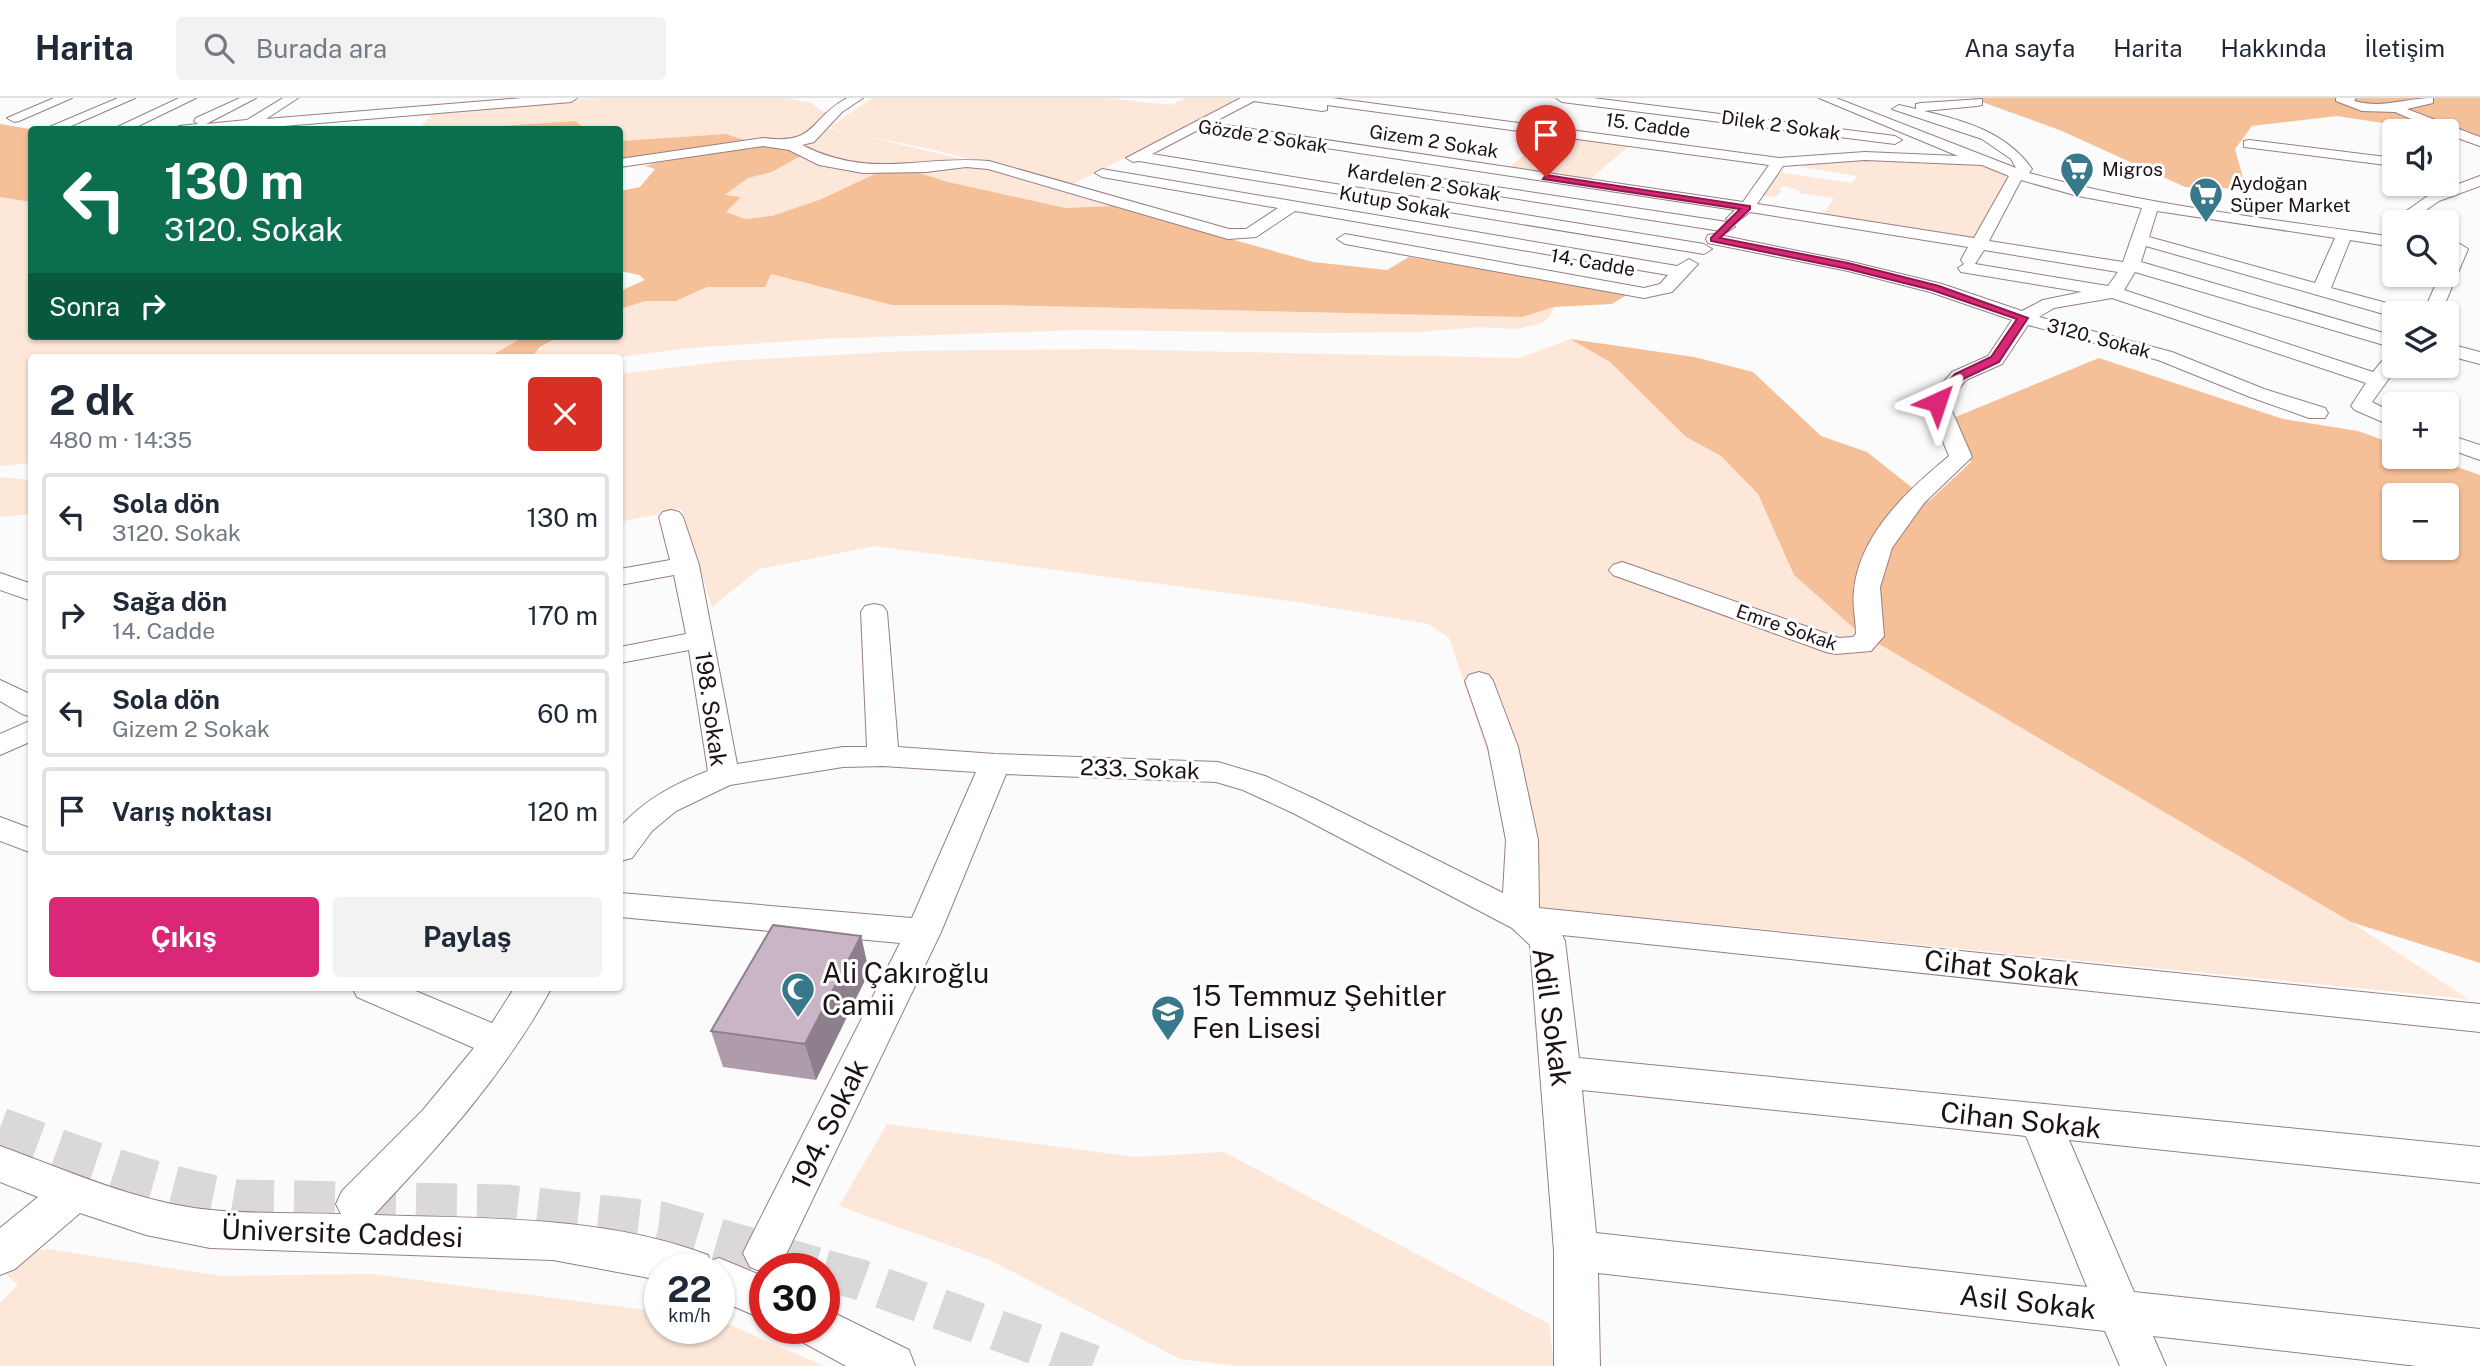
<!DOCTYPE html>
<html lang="tr">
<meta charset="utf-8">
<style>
body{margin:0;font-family:"Public Sans",sans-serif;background:#f2f2f3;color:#1f2937;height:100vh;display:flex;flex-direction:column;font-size:26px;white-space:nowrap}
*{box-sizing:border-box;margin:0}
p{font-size:23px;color:#747a83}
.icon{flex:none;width:38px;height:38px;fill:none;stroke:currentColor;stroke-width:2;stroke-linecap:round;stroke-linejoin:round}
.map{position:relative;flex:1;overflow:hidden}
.details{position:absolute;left:28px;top:256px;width:595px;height:637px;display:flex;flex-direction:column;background:#fff;border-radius:7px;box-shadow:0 2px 5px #0004}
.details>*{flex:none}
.banner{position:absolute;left:28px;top:28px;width:595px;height:214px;border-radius:7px;box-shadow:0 2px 5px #0004;background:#0b6e4f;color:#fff;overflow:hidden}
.fabs{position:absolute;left:2382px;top:21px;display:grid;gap:14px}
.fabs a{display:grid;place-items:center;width:77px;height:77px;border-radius:7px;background:#fff;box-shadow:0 2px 5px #0004;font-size:35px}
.speed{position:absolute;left:644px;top:1155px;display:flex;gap:14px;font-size:35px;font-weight:700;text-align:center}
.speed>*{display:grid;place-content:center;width:91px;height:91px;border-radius:50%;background:#fff;box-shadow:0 2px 5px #0004;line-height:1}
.speed small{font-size:18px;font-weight:400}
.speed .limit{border:10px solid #d22;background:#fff;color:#111}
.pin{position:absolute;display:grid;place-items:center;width:60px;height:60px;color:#fff;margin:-72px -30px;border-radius:50% 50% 50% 0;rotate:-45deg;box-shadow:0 0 7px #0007}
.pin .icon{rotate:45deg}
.me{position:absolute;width:77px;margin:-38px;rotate:42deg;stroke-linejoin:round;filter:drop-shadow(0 0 5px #0008)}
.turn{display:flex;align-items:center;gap:24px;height:147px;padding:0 21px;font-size:32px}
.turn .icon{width:91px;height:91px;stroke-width:2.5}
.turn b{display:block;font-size:49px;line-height:60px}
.then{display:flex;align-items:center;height:66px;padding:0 21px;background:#0003;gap:14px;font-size:26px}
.round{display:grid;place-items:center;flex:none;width:74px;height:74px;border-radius:7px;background:#f2f2f3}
.head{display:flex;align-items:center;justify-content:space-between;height:119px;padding:0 21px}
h1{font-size:42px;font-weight:700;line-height:52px}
.primary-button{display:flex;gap:14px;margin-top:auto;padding:14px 21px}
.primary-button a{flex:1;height:80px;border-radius:7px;background:#db2777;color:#fff;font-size:28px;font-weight:700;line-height:80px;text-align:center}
.primary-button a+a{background:#f2f2f3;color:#1f2937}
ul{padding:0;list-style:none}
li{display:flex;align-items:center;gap:21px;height:88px;margin:0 14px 10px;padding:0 7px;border:4px solid #e0e1e3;border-radius:7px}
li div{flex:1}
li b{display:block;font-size:26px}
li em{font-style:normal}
header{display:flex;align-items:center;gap:42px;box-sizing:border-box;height:98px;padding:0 35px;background:#fff;border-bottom:2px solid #e0e1e3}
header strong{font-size:33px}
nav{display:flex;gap:38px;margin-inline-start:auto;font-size:24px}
.search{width:490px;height:63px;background:#f2f2f3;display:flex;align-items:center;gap:18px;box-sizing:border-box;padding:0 24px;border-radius:7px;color:#747a83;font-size:26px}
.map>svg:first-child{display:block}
</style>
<header>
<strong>Harita</strong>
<div class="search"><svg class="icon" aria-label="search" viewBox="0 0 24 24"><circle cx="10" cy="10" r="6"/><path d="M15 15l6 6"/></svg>Burada ara</div>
<nav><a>Ana sayfa</a><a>Harita</a><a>Hakkında</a><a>İletişim</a></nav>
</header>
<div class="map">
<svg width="2480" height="1268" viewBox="0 0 2480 1268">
<rect width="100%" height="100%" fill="#fbfbfb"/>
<path fill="#fce7d8" d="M597,0H786L812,5L821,13L834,16L812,39L751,44L726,36L620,43V32L586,31L575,23L458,31L418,32L431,17L443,13Z
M872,0H1108L1171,7L1185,0H1245L1071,87L934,52L856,36L970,63C915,67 852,79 803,47L829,30L852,36L830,29Z
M1552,35L1631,46L1588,83L1507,71Z
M804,56L832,67H973L1112,108L1065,110L948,84L916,74L772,118L745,121L726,114L724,98L748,80L772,74Z
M1853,61L1981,66L2010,75L1973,142L1821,119L1834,100L1798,95L1801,93L1785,88L1779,91L1782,93L1775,99L1760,97L1778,74L1852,85L1857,78L1801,69L1811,65Z
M0,99L31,104L32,238H525L489,259H32L31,365L0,368Z
M771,176L892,207H994L1522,219L1554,209L1550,218L1542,225L1516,231L1480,229L1420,234L1325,235L1078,232L821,241L689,250L619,259H532C555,232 587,238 620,238V211L645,203H676L707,189L730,188Z
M1570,241L1610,264L1686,339L1721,358L1758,396L1794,477L1857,533L2351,824L2468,901L1539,809L1449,540L1429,526L1304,505L875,448L759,471L712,509L682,411L620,424V276L727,263L909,253L1101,251L1520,260Z
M0,379L31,382V416L0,419Z
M887,1026L1135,1059L1224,1054L1549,1226L1554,1268H1237L1180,1261L990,1162L839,1108Z
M48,1151L220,1178L372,1176L660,1214V1230H719V1222L824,1268H0V1205L18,1187L2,1173L19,1155Z"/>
<path fill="#f5bf97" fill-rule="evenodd" d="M1971,0H2480V40L2337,18L2252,28L2235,51L2246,91L2185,89L2062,33Z
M575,23L586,31H458Z
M0,26L30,31L31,34V104L0,99Z
M726,36L751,44L620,62V43Z
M757,47L787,51L804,56L772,74L748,80L725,97L741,99L726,114L745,121L772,118L822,101L883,72L916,74L948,84L1065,110L1112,108L1313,164L1387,172L1409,159L1628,196L1612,206L1554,209L1522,219L994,207H892L771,176L765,189H707L676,203H645L620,211V193L645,182L639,177L620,173V93L640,89L655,71L645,68L655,65Z
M525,238H561L540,249L532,259H489Z
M1570,241L1694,259L1753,274L1821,338L1867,354L1929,403L1971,364L1953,320L2099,260L2283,321L2358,333L2394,346V359H2429L2480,377V865L2351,824L1857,533L1794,477L1758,396L1721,358L1686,339L1610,264ZM2394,397H2446V450H2394Z"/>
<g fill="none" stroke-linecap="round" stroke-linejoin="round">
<path stroke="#dad8d8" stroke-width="41" stroke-dasharray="41 20" stroke-linecap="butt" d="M0,1030C78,1059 155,1088 237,1102L506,1107L660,1124L821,1171
M824,1172L858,1181L1095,1268"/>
<g stroke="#987e84" stroke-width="2">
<path id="minor" d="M54,0H72L19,23L14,24L7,20Z
M118,0H135L62,32L47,30Z
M179,0H196L130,32H111Z
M240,0H256L206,26L247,22L283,0H298L266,21L523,0H577L571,4L235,32H173L179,28L198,26L194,23L196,20Z
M847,0H863L842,14L814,44L802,47C871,82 920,57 989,63L1229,131H1246L1278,110L1102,79L1095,75L1102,71L1677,168L1689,161L1698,166L1672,194L1644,200L1345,146L1337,141L1345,136L1644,190L1660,186L1668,177L1295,113L1256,139L1228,141L988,71L966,69L926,74L863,75L819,67L789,52L763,48L620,69V61L763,40C818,47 807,22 847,0Z
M1241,0H1332L1779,60L1865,54L1958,58L1819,0H1836L2016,70L2011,61L1982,41L1892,11L1899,7L1916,11V6L1921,5L1982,1V7L1977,8L1924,13C1966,23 2007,35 2032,71L2029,75C2148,108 2272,121 2394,139V149L2350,142L2331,190L2409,211L2411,215H2394V219L2146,148L2141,164L2394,238V250L2135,174L2124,192L2373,274L2382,263L2394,262V268H2398L2372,304L2394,315V329L2355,312L2351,308L2366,285L2112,200L2054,210L2039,219L2172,254L2264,291L2325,310L2328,315L2325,320H2309L2250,299L2158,262L2028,227L2002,266L1966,282L1948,304L1972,359L1924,405L1892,450L1880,489L1884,538L1871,553L1836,556L1826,554L1613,477L1609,472L1613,467L1622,464L1631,467L1839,540L1853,539L1856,536C1856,522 1852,507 1854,493C1859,436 1909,391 1949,358L1927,304L1952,274L1988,258L2012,222L1930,194L1848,173L1708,145L1706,141L1708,137L1714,136L1848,163L1942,186L2022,213L2043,202L2082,194L1961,174L1958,170L1964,166L1961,162L1968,149L1750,114L1734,126L1726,121L1735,112L1200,31L1152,56L1704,146L1712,151L1704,156L1139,63L1133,64L1126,60ZM1254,3L1322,13L1327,12V7L1769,67L1743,104L1212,25ZM1865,62L1982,67L2009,78L1974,140L1757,106L1783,68ZM2021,82L2078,98L2142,110L2123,164L1989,143ZM2157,113L2335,140L2315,185L2149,139ZM1984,152L2118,174L2108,188L1975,166Z
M1556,0H1593L1895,38L1902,42L1895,46L1562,4Z
M2356,0L2354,3C2383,11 2405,0 2433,0V5L2407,11L2480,39V48L2446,36V33H2439L2395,14L2362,13L2336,3V0Z
M2249,42L2394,60V68L2244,49V43Z
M1403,75L1727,124L1735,129L1727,134L1398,82L1396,79Z
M2480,78V88L2439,103L2409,124H2394V128L2391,124L2429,97Z
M2460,146L2468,151L2441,215H2423L2440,177H2446C2446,165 2446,149 2460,146Z
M2446,245L2480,254V266L2446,257Z
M2446,336L2480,347V362L2446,350Z
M671,412L679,414L683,419L699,467L737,666L843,649H867L861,514L865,508L874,506L883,508L887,514L898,649L995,656L1218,664L1265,678L1315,701L1503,795L1506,742L1488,649L1465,583L1469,577L1479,574L1489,577L1493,583L1518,649L1538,742L1539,810L2480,906V934L1562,837L1565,843L1579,960L2480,1049V1085L2069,1042L2134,1194L2480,1231V1268H2417L2153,1238L2166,1268H2120L2105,1233L1598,1175L1600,1268H1554V1153L1530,847L1512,830L1293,715L1243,692L1216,684L1006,676L941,834L780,1169L765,1171V1175L750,1169L743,1155L750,1141L900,845L620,819V795L912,820L976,674L883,668L843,669L730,687L676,713L652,733L632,760L620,763V729C644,702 674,686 708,673L689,552L620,565V549L686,536L674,477L620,487V471L670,462L659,419L663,414ZM1582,992L2026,1038L2087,1189L1596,1135Z
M0,475L32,486V503L0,492Z
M0,582L32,597V619L22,616L0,603Z
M32,622V643L0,657V636Z
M0,719L32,731V755L0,743Z
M352,889H406L492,925L515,889H552C503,978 443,1044 374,1117C485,1121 602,1117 708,1157L710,1163L719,1160L765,1179V1222L719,1202V1171H660V1182L553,1162L210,1150L146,1137L80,1115L15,1171L0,1177V1130L38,1099L0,1084V1048C69,1073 138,1105 211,1112C254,1116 298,1115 341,1116L336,1106L342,1093L423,1012L474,950L357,899Z
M824,1210L909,1252L915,1268H846L804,1245L797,1230H824Z"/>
</g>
<use href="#minor" fill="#fff" fill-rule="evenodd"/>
</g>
<path fill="#ae9caa" d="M861,838L869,874L816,982L723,969L711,933Z"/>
<path fill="#8d7f8b" d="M861,838L869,874L816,982L805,946Z"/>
<path fill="#cab5c6" stroke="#8d7f8b" stroke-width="2" d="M773,827L861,838L805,946L711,933Z"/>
<path fill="#db2777" stroke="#8e194d" stroke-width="2" d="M1546,77L1750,108V111L1720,140L1848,165L1939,188L2028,220L1999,264L1963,281L1941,306H1933V301L1955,276L1991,259L2017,221L1932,192L1848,171L1711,143V140L1740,111L1543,81Z"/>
<defs>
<g id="supermarket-pin" transform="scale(1.75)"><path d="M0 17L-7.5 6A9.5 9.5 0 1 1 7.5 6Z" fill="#37798b" stroke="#fff"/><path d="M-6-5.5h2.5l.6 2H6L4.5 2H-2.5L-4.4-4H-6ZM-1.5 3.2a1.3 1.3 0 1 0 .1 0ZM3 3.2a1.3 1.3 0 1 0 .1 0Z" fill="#fff"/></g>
<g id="mosque-pin" transform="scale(1.75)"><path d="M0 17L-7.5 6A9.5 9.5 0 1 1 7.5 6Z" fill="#37798b" stroke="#fff"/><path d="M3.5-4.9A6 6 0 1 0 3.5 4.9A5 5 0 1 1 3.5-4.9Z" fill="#fff"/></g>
<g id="school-pin" transform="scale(1.75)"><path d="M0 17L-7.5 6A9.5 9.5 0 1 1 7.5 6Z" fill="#37798b" stroke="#fff"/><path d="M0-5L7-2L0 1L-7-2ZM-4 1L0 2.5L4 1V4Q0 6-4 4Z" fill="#fff"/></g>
</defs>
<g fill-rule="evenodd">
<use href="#supermarket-pin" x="2077" y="71"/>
<use href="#supermarket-pin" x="2206" y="96"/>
<use href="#mosque-pin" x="798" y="891"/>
<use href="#school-pin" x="1168" y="914"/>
</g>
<g text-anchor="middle" stroke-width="6" stroke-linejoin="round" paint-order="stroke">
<g font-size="19" fill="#1d1315" stroke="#fff">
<text transform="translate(1648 27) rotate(8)" y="7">15. Cadde</text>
<text transform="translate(1781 27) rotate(8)" y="7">Dilek 2 Sokak</text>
<text transform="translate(1263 38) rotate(9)" y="7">Gözde 2 Sokak</text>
<text transform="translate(1434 43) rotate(9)" y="7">Gizem 2 Sokak</text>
<text transform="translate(1424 84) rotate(9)" y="7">Kardelen 2 Sokak</text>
<text transform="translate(1395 104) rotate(10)" y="7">Kutup Sokak</text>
<text transform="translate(1593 164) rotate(10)" y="7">14. Cadde</text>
<text transform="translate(2099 240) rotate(15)" y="7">3120. Sokak</text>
<text transform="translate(1787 529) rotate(19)" y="7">Emre Sokak</text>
</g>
<g font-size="19" fill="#1d1315" stroke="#fff" text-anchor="start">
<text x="2102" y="78">Migros</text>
<text x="2230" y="92">Aydoğan<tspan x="2230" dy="22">Süper Market</tspan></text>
</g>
<g font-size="23" fill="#1d1315" stroke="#fff">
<text transform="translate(711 611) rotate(82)" y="8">198. Sokak</text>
<text transform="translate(1140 671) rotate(2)" y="8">233. Sokak</text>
</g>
<g font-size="28" fill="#1d1315" stroke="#fff">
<text transform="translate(2002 870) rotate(6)" y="10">Cihat Sokak</text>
<text transform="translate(1552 919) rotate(82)" y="10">Adil Sokak</text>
<text transform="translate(2021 1022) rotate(6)" y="10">Cihan Sokak</text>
<text transform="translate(829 1026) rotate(-64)" y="10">194. Sokak</text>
<text transform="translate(342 1135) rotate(2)" y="10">Üniversite Caddesi</text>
<text transform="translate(2028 1204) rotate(6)" y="10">Asil Sokak</text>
</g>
<g font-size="28" fill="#1d1315" stroke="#fff" text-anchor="start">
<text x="822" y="885">Ali Çakıroğlu<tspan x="822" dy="32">Camii</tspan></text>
<text x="1192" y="908">15 Temmuz Şehitler<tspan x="1192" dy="32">Fen Lisesi</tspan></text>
</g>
</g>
</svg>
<div class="fabs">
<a><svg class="icon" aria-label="sound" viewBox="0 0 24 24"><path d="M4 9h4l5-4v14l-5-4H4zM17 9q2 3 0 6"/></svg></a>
<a><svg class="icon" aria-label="search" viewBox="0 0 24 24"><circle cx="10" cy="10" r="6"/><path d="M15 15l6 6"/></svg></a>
<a><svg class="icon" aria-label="layers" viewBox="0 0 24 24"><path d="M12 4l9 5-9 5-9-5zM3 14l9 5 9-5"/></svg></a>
<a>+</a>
<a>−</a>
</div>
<div class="speed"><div>22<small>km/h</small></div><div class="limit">30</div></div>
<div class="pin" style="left:1546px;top:79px;background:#d93025"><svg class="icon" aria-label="arrive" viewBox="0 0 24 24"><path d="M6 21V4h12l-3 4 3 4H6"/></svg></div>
<svg class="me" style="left:1937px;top:304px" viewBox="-20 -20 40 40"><path d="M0-17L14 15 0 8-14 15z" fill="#db2777" stroke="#fff" stroke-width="4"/></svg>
<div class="banner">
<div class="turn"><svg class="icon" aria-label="left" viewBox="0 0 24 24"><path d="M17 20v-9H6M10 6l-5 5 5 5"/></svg><div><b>130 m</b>3120. Sokak</div></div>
<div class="then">Sonra<svg class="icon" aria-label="right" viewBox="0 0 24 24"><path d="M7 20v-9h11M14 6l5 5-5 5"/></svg></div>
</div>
<section class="details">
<div class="head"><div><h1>2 dk</h1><p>480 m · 14:35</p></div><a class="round" style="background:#d93025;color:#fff"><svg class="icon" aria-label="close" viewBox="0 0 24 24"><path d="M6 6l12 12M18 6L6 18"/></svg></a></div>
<ul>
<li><svg class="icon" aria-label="left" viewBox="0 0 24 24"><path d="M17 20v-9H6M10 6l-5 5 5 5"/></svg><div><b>Sola dön</b><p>3120. Sokak</p></div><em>130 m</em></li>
<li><svg class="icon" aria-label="right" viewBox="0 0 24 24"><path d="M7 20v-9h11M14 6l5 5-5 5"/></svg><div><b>Sağa dön</b><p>14. Cadde</p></div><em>170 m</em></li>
<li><svg class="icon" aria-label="left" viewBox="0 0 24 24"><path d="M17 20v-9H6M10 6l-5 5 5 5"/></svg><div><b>Sola dön</b><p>Gizem 2 Sokak</p></div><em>60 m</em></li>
<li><svg class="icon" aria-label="arrive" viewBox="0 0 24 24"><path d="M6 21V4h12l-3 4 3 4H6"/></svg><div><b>Varış noktası</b></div><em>120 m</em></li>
</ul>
<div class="primary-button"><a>Çıkış</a><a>Paylaş</a></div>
</section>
</div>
